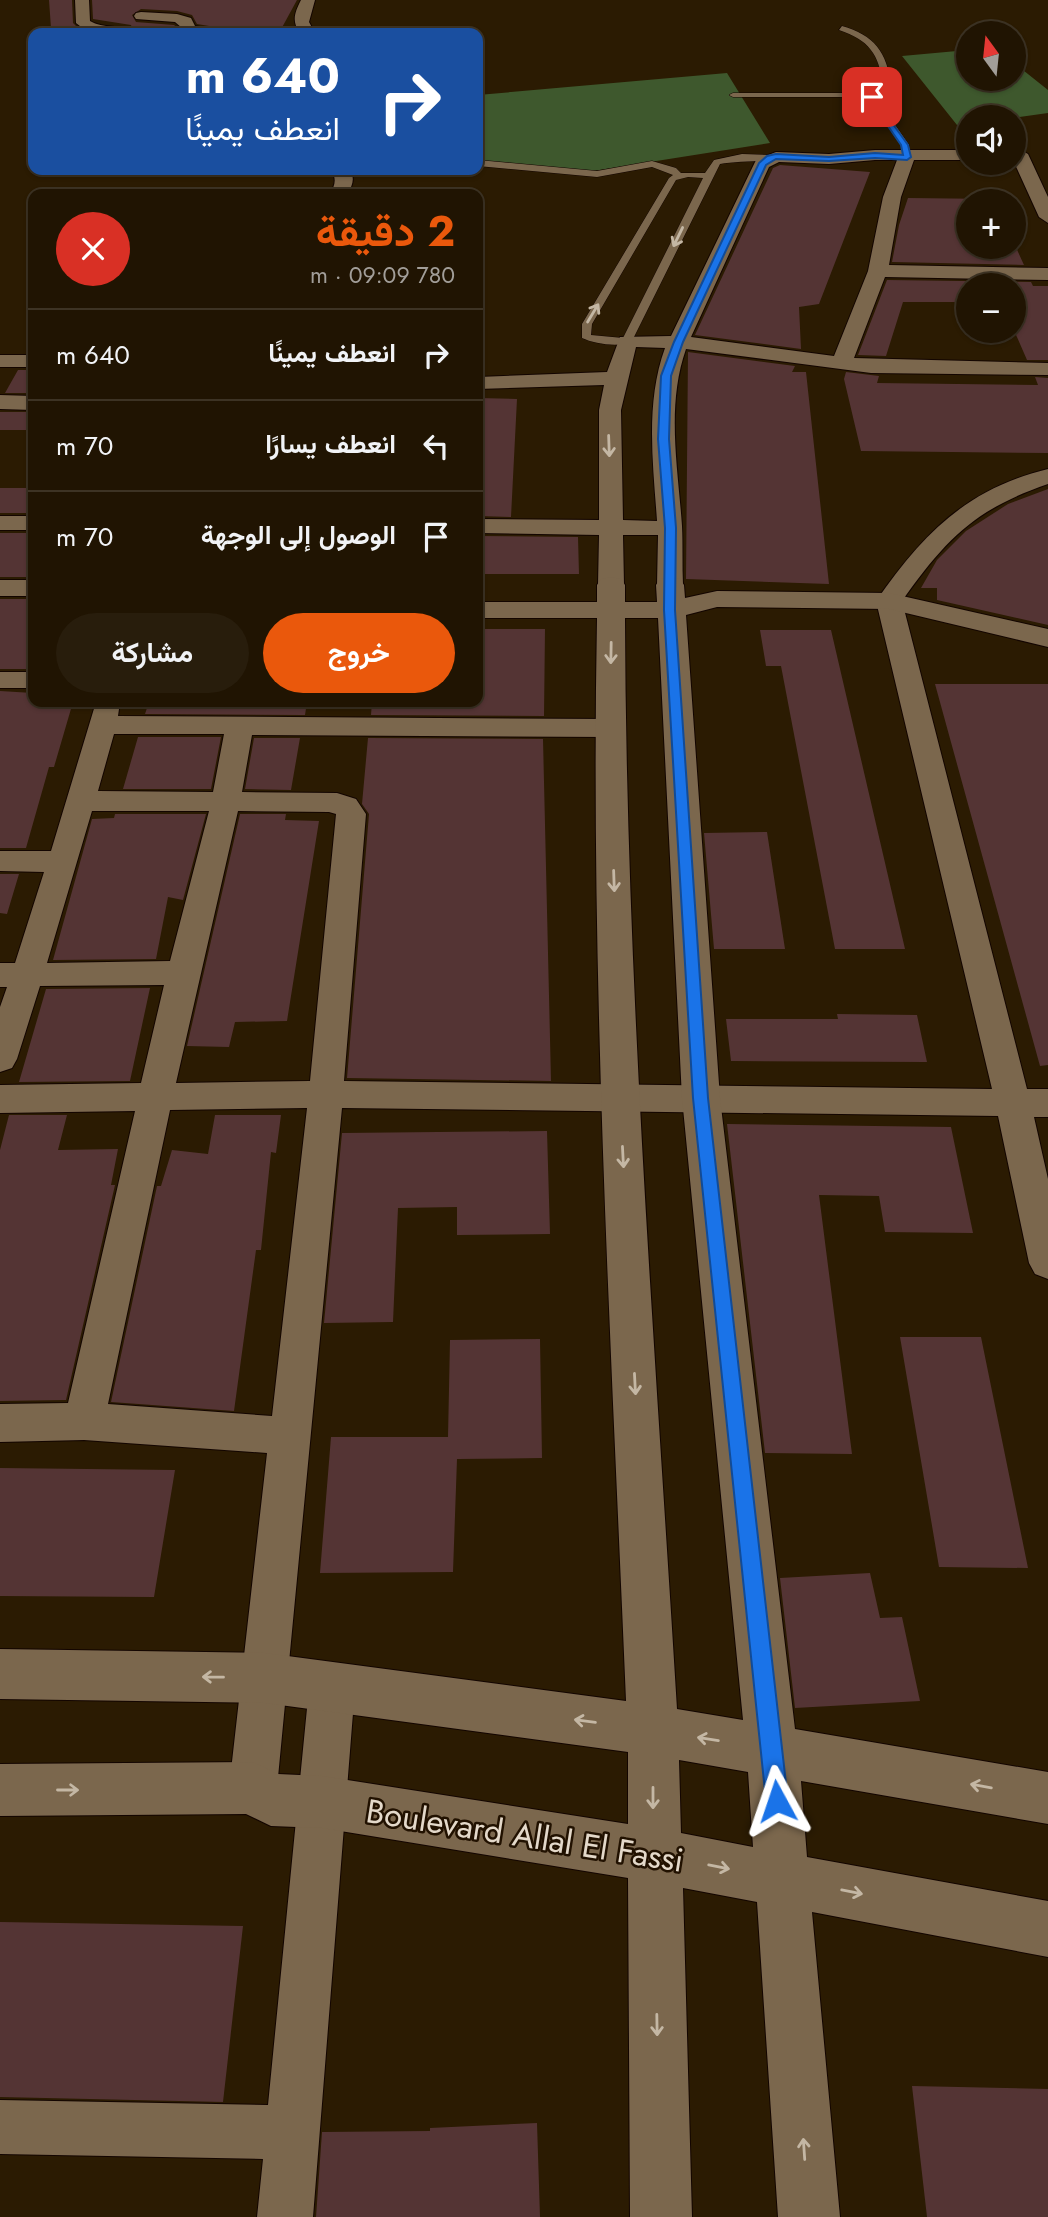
<!DOCTYPE html>
<html lang="ar">
<meta charset="utf-8">
<style>
body{margin:0;font-family:Jost,Vazirmatn,sans-serif;background:#281d0c;color:#f1f3f6;direction:rtl;height:100vh;display:flex;flex-direction:column;font-size:26px;white-space:nowrap}
*{box-sizing:border-box;margin:0}
p{font-size:23px;color:#a29e99}
.icon{flex:none;width:38px;height:38px;fill:none;stroke:currentColor;stroke-width:2;stroke-linecap:round;stroke-linejoin:round}
.map{position:relative;flex:1;overflow:hidden;direction:ltr}
.drawer{position:absolute;left:28px;top:189px;width:455px;height:518px;display:flex;flex-direction:column;background:#201402;border-radius:14px;box-shadow:0 2px 5px #0004,0 0 0 2px #3d3324;direction:rtl}
.drawer>*{flex:none}
.hud{position:absolute;left:28px;top:28px;width:455px;height:147px;border-radius:14px;box-shadow:0 2px 5px #0004,0 0 0 2px #3d3324;direction:rtl;background:#1a4fa0;color:#fff;overflow:hidden}
.needle{width:46px;rotate:345deg}
.buttons{position:absolute;left:956px;top:21px;display:grid;gap:14px}
.buttons a{display:grid;place-items:center;width:70px;height:70px;border-radius:50%;background:#201402;box-shadow:0 2px 5px #0004,0 0 0 2px #3d3324;font-size:35px}
.pin{position:absolute;display:grid;place-items:center;width:60px;height:60px;color:#fff;margin:-30px;border-radius:14px;box-shadow:0 4px 10px #0006}
.me{position:absolute;width:77px;margin:-38px;rotate:355deg;stroke-linejoin:round;filter:drop-shadow(0 0 5px #0008)}
.turn{display:flex;align-items:center;gap:24px;height:147px;padding:0 28px;font-size:32px}
.turn .icon{width:91px;height:91px;stroke-width:2.5}
.turn b{display:block;font-size:49px;line-height:60px}
.round{display:grid;place-items:center;flex:none;width:74px;height:74px;border-radius:37px;background:#281d0c}
.head{display:flex;align-items:center;justify-content:space-between;height:119px;padding:0 28px}
h1{font-size:42px;font-weight:700;line-height:52px;color:#ea580c}
.action{display:flex;gap:14px;margin-top:auto;padding:14px 28px}
.action a{flex:1;height:80px;border-radius:42px;background:#ea580c;color:#fff;font-size:28px;font-weight:700;line-height:80px;text-align:center}
.action a+a{background:#281d0c;color:#f1f3f6}
ul{padding:0;list-style:none}
li{display:flex;align-items:center;gap:21px;height:91px;padding:0 28px;border-top:2px solid #3d3324}
li div{flex:1}
li b{display:block;font-size:26px}
li em{font-style:normal}
.map>svg:first-child{display:block}
</style>
<div class="map">
<svg width="1048" height="2217" viewBox="0 0 1048 2217">
<rect width="100%" height="100%" fill="#2b1b02"/>
<path fill="#3e582d" d="M968,50V79H1013V62L1048,90V113L1013,118L968,117V124L957,125L902,56Z
M727,73L770,143L574,174L478,165V95Z"/>
<path fill="#543434" d="M49,0H72L73,23L77,27L51,28Z
M92,0H297L279,33H220L215,27L197,24L192,15L177,11L141,9L132,15L136,22L174,25L184,33H134L131,25L93,19Z
M780,165L870,172L819,304L799,307L801,349L695,335L773,168Z
M908,198L995,199L996,201H968V247H1013V241L1024,265L892,262L899,225Z
M887,280L1031,282L1033,286H1048V360H1027L1013,328V285H968V302H903L886,356L858,355Z
M688,352L795,366L792,372H806L829,584L686,579Z
M18,370H33V393H5Z
M846,372L879,376L877,383L1038,385L1035,377L1048,378V453L861,451L844,379Z
M478,398L517,399L511,517L478,516Z
M0,412H33V430H0Z
M0,488H33V513H0Z
M1048,489V625L937,600V588H921L937,560L966,531L1008,504Z
M0,533H33V577H0Z
M478,536L578,537L579,574H478Z
M0,599H33V660L30,669H0Z
M478,629H545L544,716L371,715L372,702H478Z
M760,630H831L905,949H835L781,666H766Z
M935,684H1048V1065L1040,1066Z
M0,691L33,693V702H73L54,767H49L26,848H0Z
M149,702H307L305,715L145,714Z
M138,737H221L211,789H123Z
M254,738H300L291,790L245,789Z
M368,738L543,739L551,1081L347,1078L369,814L362,804Z
M115,814H206L183,900L168,897L156,959L53,960L92,819L114,818Z
M240,814H286L285,820L319,821L287,1021L235,1022L229,1047L187,1046Z
M767,832L785,949H714L704,833Z
M0,874H19L7,914L0,913Z
M150,988L130,1081L19,1082L46,989Z
M837,1014L917,1015L927,1062L731,1061L726,1019H838Z
M9,1115H67L58,1150L118,1149L111,1185H115L66,1400L0,1401V1150Z
M215,1115H281L276,1153L271,1152L261,1250H256L234,1411L111,1402L157,1186H161L172,1150L208,1154Z
M727,1124L951,1127L973,1233L885,1232L879,1196L819,1195L852,1454L765,1453Z
M547,1131L550,1234L457,1235V1207L398,1208L393,1322L324,1323L342,1133Z
M900,1337H981L1028,1568L939,1567Z
M540,1339L542,1458L457,1459L453,1572L320,1573L331,1437H448L450,1340Z
M0,1468L175,1470L154,1597L0,1596Z
M870,1573L880,1618L902,1617L920,1701L795,1708L780,1578Z
M0,1922L243,1926L223,2102L0,2097Z
M912,2086L1048,2089V2217H927Z
M537,2123L540,2217H316L322,2132L430,2131V2128Z"/>
<g fill="none" stroke-linecap="round" stroke-linejoin="round">
<g stroke="#130500" stroke-width="1">
<path id="lane" d="M842,26C874,35 887,52 891,85L883,97H876L909,145L910,159L903,157L901,145L868,97H733L729,95L733,93H878L883,85C879,54 869,40 839,30Z
M742,154L770,155L774,158C767,162 734,161 720,164L632,341C621,348 595,344 582,338V324L669,178L673,175L652,167L597,177L478,166V160L597,171L652,161L676,168L681,173H705L714,160ZM688,177L703,178L623,338L591,335L592,324L676,180Z
M385,170H400L389,173Z"/>
</g>
<g stroke="#130500" stroke-width="2">
<path id="street" d="M75,0H89L90,21C103,29 121,24 132,33H89L76,23Z
M301,0H315L309,22L315,33H300C291,21 295,12 301,0Z
M141,12L177,14L191,18L195,26L214,30L217,33H188L175,22L136,19L134,16L136,13Z
M1019,149L1028,154L1048,197V223L1039,217L1013,160V150Z
M875,150H968V160H914L901,197L889,265L1048,268V280L885,277L854,358L1048,363V375L871,373L686,349C666,406 678,467 682,526C683,545 682,565 683,585L679,590L670,593L661,590L657,585L658,535H623L624,585L620,590L611,593L602,590L598,585L599,535L478,533V519L599,520V410L604,385L478,389V377L607,372L620,337L671,336L756,160L776,152L829,154ZM875,160H897L883,197L868,271L834,356L691,337L769,167L779,162L829,164ZM636,347L665,348C645,403 653,463 657,521L623,520L621,410Z
M331,170H349C356,178 352,185 348,194H330C335,185 337,179 331,170Z
M0,355H33V367H0Z
M0,395L33,396V410L0,409Z
M1048,469V484C975,509 946,539 902,601L1027,1089H1048V1117H1034L1048,1179V1279L1035,1274L1029,1263L998,1116L342,1108L277,1788L270,1805L253,1812L236,1805L229,1788L267,1453L84,1440L0,1442V1404L68,1403L135,1111L0,1113V1085L141,1083L164,985L40,986L17,1059L12,1068L0,1072V1007L7,987H0V963H15L44,872L0,871V851H51L96,702H120L118,716L610,719L620,722L624,728L620,734L610,737L252,735L242,792L337,793L356,799L366,814L344,1081L992,1089L876,601C923,534 966,489 1048,469ZM114,734H224L213,792L98,791ZM92,811H209L170,961L47,963ZM238,811L329,812L336,814L310,1081L176,1083ZM307,1108L272,1416L108,1404L170,1110Z
M0,516H33V530H0Z
M0,672H33V688H0Z
M332,1665L348,1672L355,1688L313,2217H257L263,2159L0,2154V2100L268,2105L309,1688L316,1672Z"/>
</g>
<g stroke="#130500" stroke-width="2">
<path id="secondary" d="M611,577L621,579L625,585V602H657L656,585L660,579L670,577L680,579L684,585L685,598L717,591L889,593L1048,629V647L889,609L717,607L686,615L720,1098L795,1729L1048,1772V1824L801,1781L807,1857L1048,1901V1957L812,1912L840,2217H778L757,1902L683,1888L692,2217H630L628,1878L322,1828L271,1826L246,1814L0,1816V1764L253,1762L278,1774L322,1776L628,1824V1752L265,1703L0,1699V1649L265,1653L626,1701C611,1340 590,979 597,618H478V602H597V585L601,579ZM625,618H658L682,1098L743,1720L677,1709C655,1346 626,982 625,618ZM679,1760L748,1772L753,1847L681,1833Z
M0,580H33V596H0Z"/>
</g>
<use href="#lane" fill="#7b674d" fill-rule="evenodd"/>
<use href="#street" fill="#7b674d" fill-rule="evenodd"/>
<use href="#secondary" fill="#7b674d" fill-rule="evenodd"/>
</g>
<defs><path id="oneway-shaft" d="M-6 0H5M1.5-3L5.5 0L1.5 3" fill="none" stroke-width="1.6" stroke-linecap="round" stroke-linejoin="round" transform="scale(1.75)"/></defs>
<g stroke="#c4b7a4">
<use href="#oneway-shaft" transform="translate(678 237) rotate(116)"/>
<use href="#oneway-shaft" transform="translate(593 313) rotate(-59)"/>
<use href="#oneway-shaft" transform="translate(609 446) rotate(88)"/>
<use href="#oneway-shaft" transform="translate(611 653) rotate(91)"/>
<use href="#oneway-shaft" transform="translate(614 881) rotate(88)"/>
<use href="#oneway-shaft" transform="translate(623 1157) rotate(87)"/>
<use href="#oneway-shaft" transform="translate(635 1384) rotate(87)"/>
<use href="#oneway-shaft" transform="translate(213 1677) rotate(-179)"/>
<use href="#oneway-shaft" transform="translate(585 1721) rotate(-173)"/>
<use href="#oneway-shaft" transform="translate(708 1739) rotate(-171)"/>
<use href="#oneway-shaft" transform="translate(981 1786) rotate(-170)"/>
<use href="#oneway-shaft" transform="translate(68 1790)"/>
<use href="#oneway-shaft" transform="translate(653 1798) rotate(90)"/>
<use href="#oneway-shaft" transform="translate(719 1867) rotate(11)"/>
<use href="#oneway-shaft" transform="translate(852 1892) rotate(11)"/>
<use href="#oneway-shaft" transform="translate(657 2025) rotate(89)"/>
<use href="#oneway-shaft" transform="translate(804 2149) rotate(-94)"/>
</g>
<path fill="#1a73e8" stroke="#114b97" stroke-width="2" d="M872,95L908,145L911,157L907,160L875,158L829,161L776,159L766,165L683,342L671,376L669,439L676,528L675,610L708,1098L788,1801L785,1809L777,1812L770,1809L766,1801L693,1098L664,610L665,528L658,439L661,376L674,342L759,163L767,156L776,154L829,157L875,153L903,155L901,145L868,97Z"/>
<g text-anchor="middle" stroke-width="5" stroke-linejoin="round" paint-order="stroke">
<g font-size="33" fill="#e4d9ca" stroke="#211100">
<text transform="translate(525 1835) rotate(9)" y="12">Boulevard Allal El Fassi</text>
</g>
</g>
</svg>
<div class="buttons">
<a><svg class="needle" viewBox="-14 -14 28 28"><path d="M0-13l5 13h-10z" fill="#e53935"/><path d="M0 13l5-13h-10z" fill="#a29e99"/></svg></a>
<a><svg class="icon" aria-label="sound" viewBox="0 0 24 24"><path d="M4 9h4l5-4v14l-5-4H4zM17 9q2 3 0 6"/></svg></a>
<a>+</a>
<a>−</a>
</div>
<div class="pin" style="left:872px;top:97px;background:#d93025"><svg class="icon" aria-label="arrive" viewBox="0 0 24 24"><path d="M6 21V4h12l-3 4 3 4H6"/></svg></div>
<svg class="me" style="left:777px;top:1801px" viewBox="-20 -20 40 40"><path d="M0-17L14 15 0 8-14 15z" fill="#1a73e8" stroke="#fff" stroke-width="4"/></svg>
<div class="hud">
<div class="turn"><svg class="icon" aria-label="right" viewBox="0 0 24 24"><path d="M7 20v-9h11M14 6l5 5-5 5"/></svg><div><b>640 m</b>انعطف يمينًا</div></div>
</div>
<section class="drawer">
<div class="head"><div><h1>2 دقيقة</h1><p>780 m · 09:09</p></div><a class="round" style="background:#d93025;color:#fff"><svg class="icon" aria-label="close" viewBox="0 0 24 24"><path d="M6 6l12 12M18 6L6 18"/></svg></a></div>
<ul>
<li><svg class="icon" aria-label="right" viewBox="0 0 24 24"><path d="M7 20v-9h11M14 6l5 5-5 5"/></svg><div><b>انعطف يمينًا</b></div><em>640 m</em></li>
<li><svg class="icon" aria-label="left" viewBox="0 0 24 24"><path d="M17 20v-9H6M10 6l-5 5 5 5"/></svg><div><b>انعطف يسارًا</b></div><em>70 m</em></li>
<li><svg class="icon" aria-label="arrive" viewBox="0 0 24 24"><path d="M6 21V4h12l-3 4 3 4H6"/></svg><div><b>الوصول إلى الوجهة</b></div><em>70 m</em></li>
</ul>
<div class="action"><a>خروج</a><a>مشاركة</a></div>
</section>
</div>
